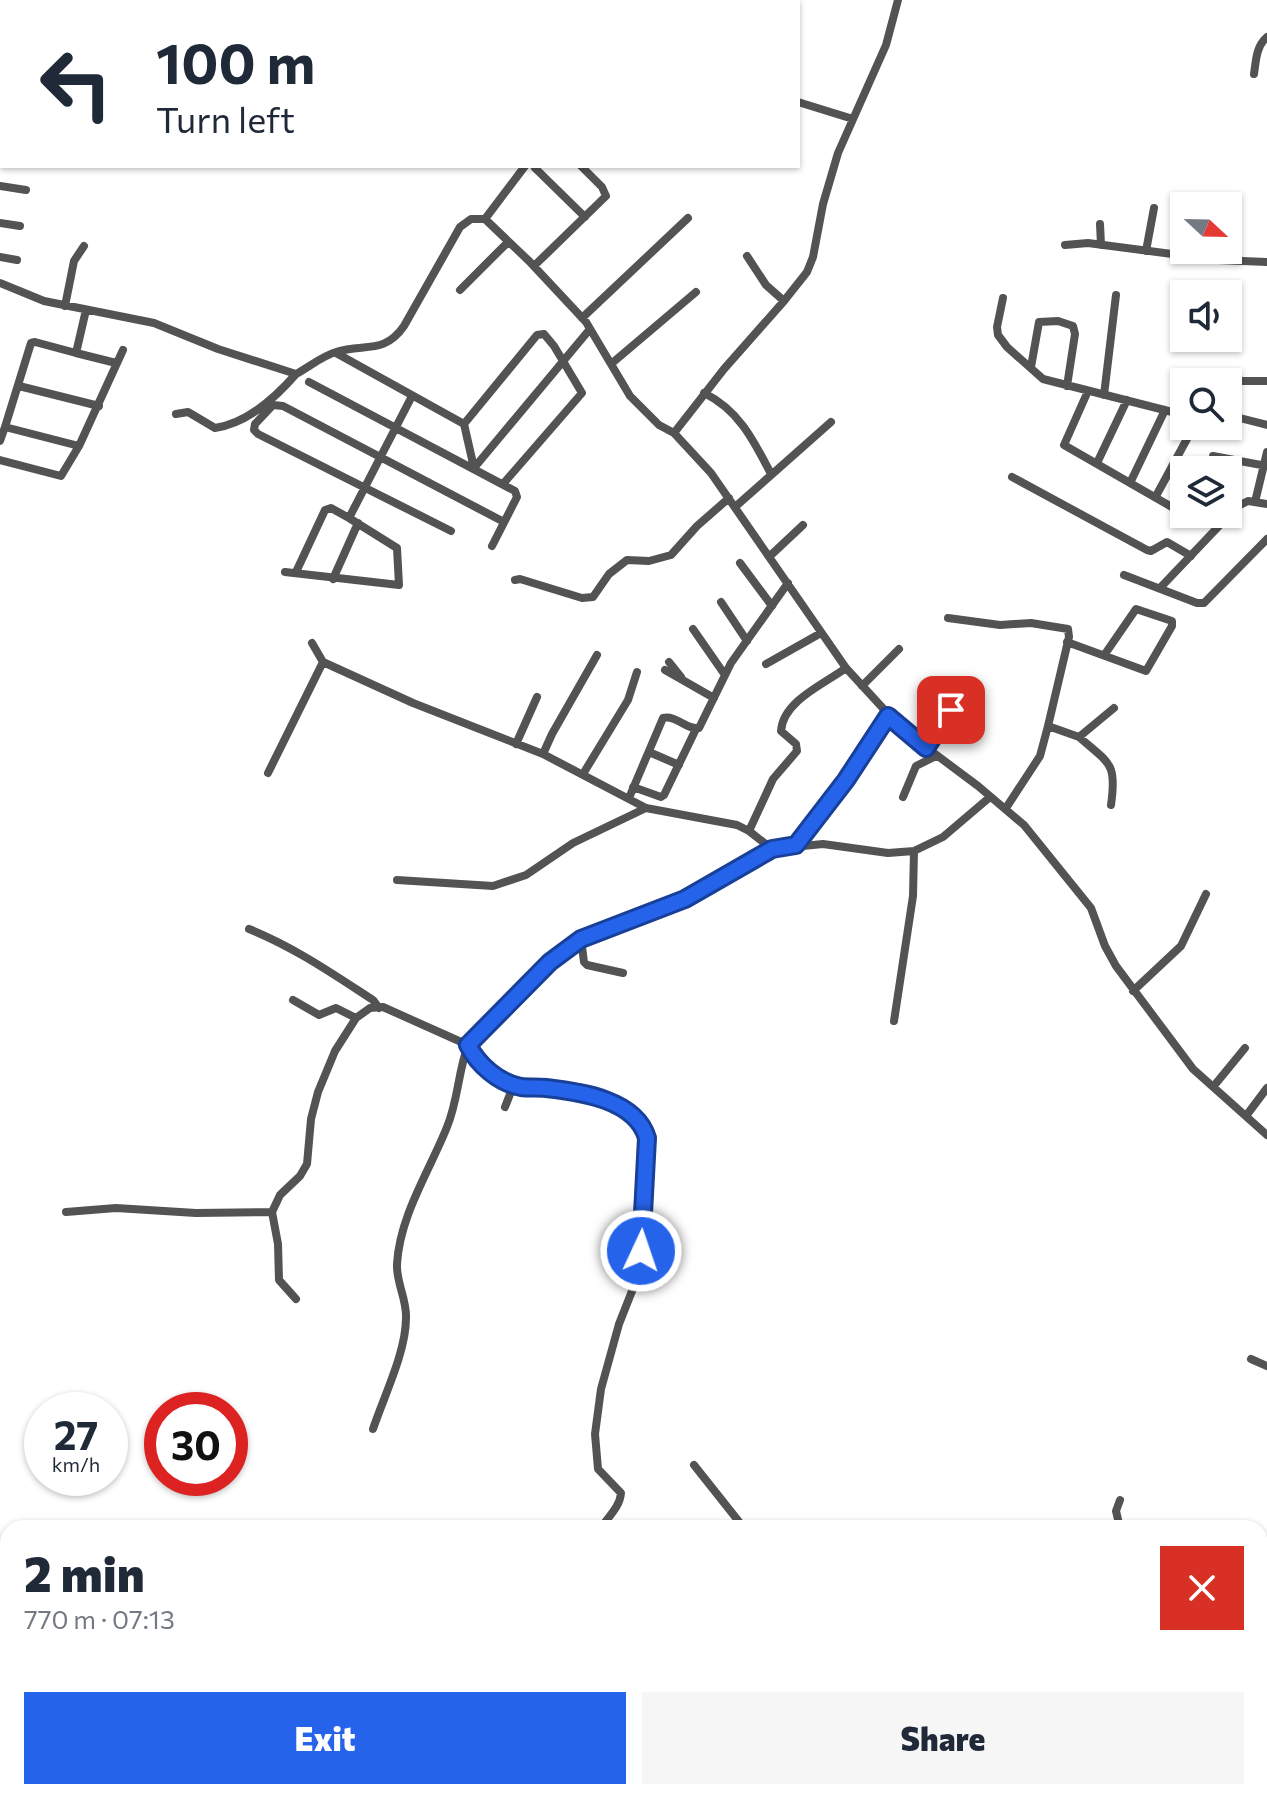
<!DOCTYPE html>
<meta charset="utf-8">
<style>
body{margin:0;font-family:Commissioner,sans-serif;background:#f6f6f7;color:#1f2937;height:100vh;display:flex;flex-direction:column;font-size:30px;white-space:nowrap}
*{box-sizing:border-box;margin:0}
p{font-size:26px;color:#747a83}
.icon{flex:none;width:44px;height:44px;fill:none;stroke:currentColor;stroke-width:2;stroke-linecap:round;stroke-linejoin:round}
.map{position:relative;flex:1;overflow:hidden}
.panel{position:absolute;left:0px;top:1520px;width:1268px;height:280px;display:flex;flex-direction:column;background:#fff;border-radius:24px 24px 0 0;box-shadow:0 2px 6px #0004}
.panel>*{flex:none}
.top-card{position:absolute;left:0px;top:0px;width:800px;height:168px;box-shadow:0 2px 6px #0004;background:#fff;color:#1f2937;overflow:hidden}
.needle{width:52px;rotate:112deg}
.controls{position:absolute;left:1170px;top:192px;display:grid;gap:16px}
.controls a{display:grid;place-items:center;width:72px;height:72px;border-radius:0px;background:#fff;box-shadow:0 2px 6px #0004;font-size:40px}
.speed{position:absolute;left:24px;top:1392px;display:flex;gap:16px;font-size:40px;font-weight:700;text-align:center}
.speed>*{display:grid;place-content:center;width:104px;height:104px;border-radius:50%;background:#fff;box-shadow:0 2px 6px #0004;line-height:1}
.speed small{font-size:20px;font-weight:400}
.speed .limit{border:12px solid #d22;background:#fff;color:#111}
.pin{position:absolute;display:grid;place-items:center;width:68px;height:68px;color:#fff;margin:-34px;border-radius:16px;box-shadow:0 4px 12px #0006}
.me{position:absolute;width:88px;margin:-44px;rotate:3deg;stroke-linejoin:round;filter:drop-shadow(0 0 6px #0008)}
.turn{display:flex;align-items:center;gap:28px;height:168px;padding:0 24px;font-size:36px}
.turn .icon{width:104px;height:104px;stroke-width:2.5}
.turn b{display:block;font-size:56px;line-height:68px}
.round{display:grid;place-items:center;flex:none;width:84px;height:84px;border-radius:0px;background:#f6f6f7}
.overview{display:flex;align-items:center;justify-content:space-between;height:136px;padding:0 24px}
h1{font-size:48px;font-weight:800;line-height:60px}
.cta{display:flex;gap:16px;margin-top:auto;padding:16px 24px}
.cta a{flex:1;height:92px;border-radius:0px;background:#2563eb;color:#fff;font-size:32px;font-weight:800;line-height:92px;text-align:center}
.cta a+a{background:#f6f6f7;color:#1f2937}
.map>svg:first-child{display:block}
</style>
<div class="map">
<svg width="1267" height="1800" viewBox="0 0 1267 1800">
<rect width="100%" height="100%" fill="#fff"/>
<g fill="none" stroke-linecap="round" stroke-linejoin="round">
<g stroke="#dbdbdb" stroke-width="16">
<path id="highway" d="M1260,1584L1267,1557
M1260,1608L1267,1580
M1213,1800L1215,1792"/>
</g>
<path stroke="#535353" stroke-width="8" d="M43,0V2
M642,2L643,0
M0,30H2
M0,70H2
M1254,74C1256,61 1256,46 1267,37
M798,102L853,119
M0,107H2
M0,146H2
M535,168L585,217
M0,186L26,190
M485,219L525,166
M0,223L20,226
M1100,224L1101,245
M1065,245L1088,243L1218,260L1267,262
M1146,251L1154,208
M747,256L766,285L784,301
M0,257L17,260
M534,266L606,196L602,187L581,166
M0,283L44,301L154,323L218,349L296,374C309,367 322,356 336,352C364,343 384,355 404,326L460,227L471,219H485L529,261L586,322L630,396L659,425L674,433L711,473L846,668L903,730L978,786L1024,825L1091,908L1105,946L1116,966L1193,1069L1267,1135
M460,290L508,242
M1003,298L997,327L998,335L1007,347L1043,379L1184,415
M65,306L74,261L84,246
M86,310L76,353L116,363
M582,318L688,218
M76,353L35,342L31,343L5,427L79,446L123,350
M336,353L464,424
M611,364L696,292
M1031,367L1039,322L1058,321L1073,326L1075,334L1067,386
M309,382L515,491L517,497L492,546
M19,386L99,406
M1088,391L1064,445L1177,510
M704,393C739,410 754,441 771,474
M1104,395L1116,295
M1228,397L1230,387L1237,381H1267
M176,414L188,412L215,428C248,423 275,398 296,374
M1228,415L1267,425
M674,433L724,369L784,301L807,272L813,257L823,204L838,153L886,45L898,0
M0,441L5,427
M1213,456L1267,466
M0,460L61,476L79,446
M1097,463L1127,400
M474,468L464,424L537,335L544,334L554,346L582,393L503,484
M474,468L590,329
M1012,477L1147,550L1151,551L1167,542L1191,556
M1130,483L1165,410
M1156,496L1194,426
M1255,502L1267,452
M735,507L831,422
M451,531L258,434L254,430L255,424L273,405L283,406L504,522
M770,556L803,525
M740,563L772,606
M285,572L399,585L397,548L349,518
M296,572L325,510L331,508L349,518L412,396
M1124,575L1197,603H1204L1267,539
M333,579L358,523
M515,580L520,579L582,598L593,597L609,574L627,560L649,561L671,555L697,526L729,498
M1160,588L1238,506L1248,501L1267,504
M721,602L747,641
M948,618L1000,625L1031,623L1068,629L1069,637L1048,726
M693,629L725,675
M1067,642L1146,671L1172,626V621L1136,609L1105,654
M312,643L323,662L413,703L543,754L646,808L737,825L749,831L772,849
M669,662L681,677
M766,664L821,633
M665,670L714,698
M862,686L899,649
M1079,737C1110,764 1117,763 1111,805
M516,744L537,697
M926,748L951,710L956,693
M649,752L679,765
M543,754L552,734L597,655
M268,773L323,662
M583,774L628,700L637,672
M633,787L661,797L664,795L696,729
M903,797L916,766L936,756
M629,798L663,718C677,715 686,730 699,728L731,663L788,583
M1006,808L1040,756L1048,726L1079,737L1114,708
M749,831L773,779L797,751L796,744L781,731C783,701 824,684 846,668
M796,845L846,780L888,716
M397,880L493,886L526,875L573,843L646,808
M249,929C294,947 333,974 373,1000L379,1008
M581,939L584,962L587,965L623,973
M1133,991L1181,946L1206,894
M293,1000L319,1015L336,1008L356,1018
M894,1021L913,896L914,851
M1213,1087L1245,1048
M505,1107L514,1084
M1246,1116L1267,1088
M66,1212L116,1208L196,1213L272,1212
M296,1299L279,1280L278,1244L272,1212L280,1195L300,1176L307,1164L311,1119L318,1092L335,1051L356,1018L370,1008L383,1007L468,1045C458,1072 458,1101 447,1127C429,1172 400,1215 397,1264C396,1282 407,1300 406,1318C406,1352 384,1396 373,1429
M1251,1359L1267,1366
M694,1465L744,1528
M601,1528C608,1517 620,1507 621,1493L598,1469L595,1434L601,1389L619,1324L636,1281L647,1138L643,1123L625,1108L582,1094L520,1087L489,1071L473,1055L468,1045L550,962L581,939L685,899L772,849L823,844L888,853L914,851L943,837L990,797
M1120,1528L1116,1511L1120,1500
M1125,1528H1144
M1260,1652L1267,1654
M1260,1682L1267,1683
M1223,1792L1229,1800
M958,1800V1796
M1058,1800V1796"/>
<use href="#highway" stroke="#000" stroke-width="14"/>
</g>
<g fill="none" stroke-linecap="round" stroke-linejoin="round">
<g stroke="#184099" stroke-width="20">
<path id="route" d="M641,1251L647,1138C636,1100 582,1092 546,1088C538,1087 529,1088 521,1087C499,1083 478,1065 468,1045L550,962L581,939L685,899L772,849L796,845L846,780L888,716L926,748L951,710"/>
</g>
<use href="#route" stroke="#2563eb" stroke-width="14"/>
</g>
</svg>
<div class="controls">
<a><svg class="needle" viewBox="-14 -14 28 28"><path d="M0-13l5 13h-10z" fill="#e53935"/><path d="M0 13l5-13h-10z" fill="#747a83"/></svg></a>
<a><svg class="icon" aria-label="sound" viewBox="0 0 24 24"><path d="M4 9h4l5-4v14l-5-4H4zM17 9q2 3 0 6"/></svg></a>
<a><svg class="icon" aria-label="search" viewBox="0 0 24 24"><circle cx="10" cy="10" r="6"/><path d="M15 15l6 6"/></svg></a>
<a><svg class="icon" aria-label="layers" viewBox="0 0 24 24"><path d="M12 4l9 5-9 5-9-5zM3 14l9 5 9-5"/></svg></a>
</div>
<div class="speed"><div>27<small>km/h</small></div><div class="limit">30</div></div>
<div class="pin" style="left:951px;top:710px;background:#d93025"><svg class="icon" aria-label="arrive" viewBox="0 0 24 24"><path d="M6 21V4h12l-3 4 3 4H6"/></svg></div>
<svg class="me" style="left:641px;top:1251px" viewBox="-20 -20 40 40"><circle r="17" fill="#2563eb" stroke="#fff" stroke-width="3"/><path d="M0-11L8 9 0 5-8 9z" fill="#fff"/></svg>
<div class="top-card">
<div class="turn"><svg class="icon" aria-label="left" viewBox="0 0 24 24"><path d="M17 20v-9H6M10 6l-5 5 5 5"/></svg><div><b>100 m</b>Turn left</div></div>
</div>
<section class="panel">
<div class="overview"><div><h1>2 min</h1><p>770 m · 07:13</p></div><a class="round" style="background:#d93025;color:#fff"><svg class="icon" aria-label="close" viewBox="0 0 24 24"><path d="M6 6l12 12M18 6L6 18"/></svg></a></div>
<div class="cta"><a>Exit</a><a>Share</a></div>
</section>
</div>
